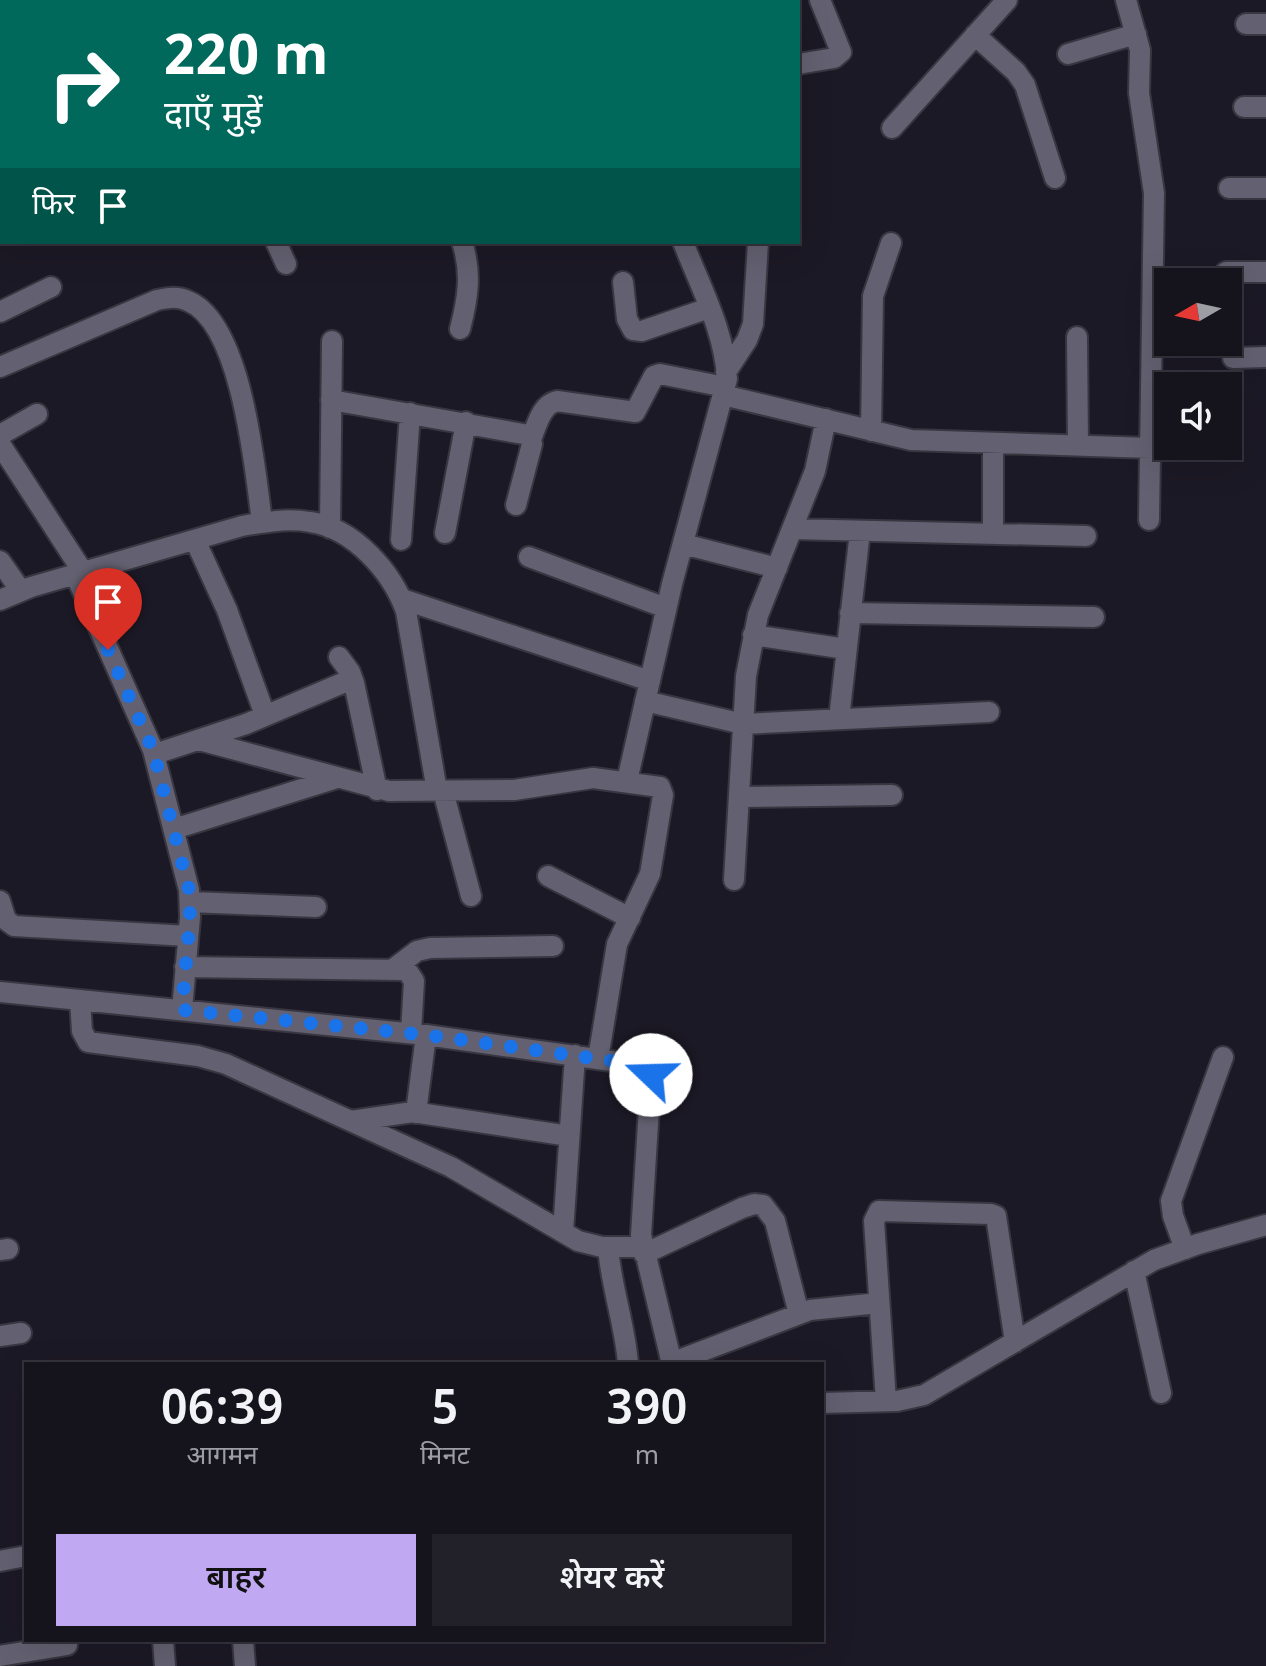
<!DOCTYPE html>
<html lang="hi">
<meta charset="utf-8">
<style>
body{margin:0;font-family:Georgia,"Noto Sans Devanagari",serif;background:#222029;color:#f1f3f6;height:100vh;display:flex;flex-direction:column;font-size:30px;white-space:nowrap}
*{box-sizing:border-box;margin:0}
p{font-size:26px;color:#9d9ea3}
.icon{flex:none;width:44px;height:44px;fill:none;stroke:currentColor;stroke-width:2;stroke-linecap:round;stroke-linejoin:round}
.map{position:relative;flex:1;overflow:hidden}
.side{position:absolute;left:24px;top:1362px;width:800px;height:280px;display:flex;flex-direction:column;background:#15131c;border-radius:0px;box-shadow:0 8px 32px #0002,0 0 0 2px #34323b}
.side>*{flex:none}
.hud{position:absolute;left:0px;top:0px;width:800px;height:244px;box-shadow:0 8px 32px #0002,0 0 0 2px #34323b;background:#00695c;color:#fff;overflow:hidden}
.needle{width:52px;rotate:261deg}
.tools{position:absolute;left:1154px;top:268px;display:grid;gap:16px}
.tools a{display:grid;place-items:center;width:88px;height:88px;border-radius:0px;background:#15131c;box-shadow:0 8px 32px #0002,0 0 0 2px #34323b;font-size:40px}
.pin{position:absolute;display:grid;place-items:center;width:68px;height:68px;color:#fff;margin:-82px -34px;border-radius:50% 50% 50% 0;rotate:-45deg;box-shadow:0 0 8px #0007}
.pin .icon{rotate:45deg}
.me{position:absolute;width:88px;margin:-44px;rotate:291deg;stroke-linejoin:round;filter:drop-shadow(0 0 6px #0008)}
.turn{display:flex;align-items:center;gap:28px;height:168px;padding:0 32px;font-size:36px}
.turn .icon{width:104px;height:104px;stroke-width:2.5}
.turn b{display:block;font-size:56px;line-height:68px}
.then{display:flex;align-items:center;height:76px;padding:0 32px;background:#0003;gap:16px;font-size:30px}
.eta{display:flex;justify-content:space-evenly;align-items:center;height:136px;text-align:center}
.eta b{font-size:48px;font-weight:600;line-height:56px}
.action{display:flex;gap:16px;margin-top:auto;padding:16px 32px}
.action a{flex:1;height:92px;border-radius:0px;background:#c1a8f3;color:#111;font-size:32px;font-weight:600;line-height:92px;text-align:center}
.action a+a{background:#222029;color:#f1f3f6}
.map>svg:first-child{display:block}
</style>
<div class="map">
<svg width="1266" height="1666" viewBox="0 0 1266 1666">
<rect width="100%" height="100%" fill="#1c1926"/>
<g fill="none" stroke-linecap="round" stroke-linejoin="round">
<g stroke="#383640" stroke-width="24">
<path id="minor" d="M586,0L587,2
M1126,0L1140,50L1139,93L1154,193L1149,520
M736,2L739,0
M0,22L2,23
M1246,24H1266
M975,35L1016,72L1025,85L1055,178
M1068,54L1136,34
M798,64L834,58L841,52L820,0
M1244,107H1266
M0,127L2,125
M892,128L1007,0
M0,144L2,147
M1229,188H1266
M276,242L286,264
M1226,272H1266
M623,282L627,319L633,330L642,331L709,308
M0,312L51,287
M460,329C468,298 472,273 462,242
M1077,337L1078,445
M1233,358L1266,357
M0,367L157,300C168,298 177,296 188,301C242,323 255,469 262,522
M726,372L747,340L753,324L758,242
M723,395L911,440L1150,448
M331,400L529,435L532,444L516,505
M871,431L873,296L891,243
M0,435L37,414
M531,439C537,425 541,405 557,401L635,412L654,376L660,374L725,387
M993,443V534
M0,444L83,572
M330,528L332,341
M792,529L1086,536
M445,533L466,422
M195,540L227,610L265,715
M401,540L410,413
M683,544L777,568
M529,557L666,608
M0,561L21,591
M75,574L153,750L189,890L190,917L182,1010
M402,599L650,681
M0,600L31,587L242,526C265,522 287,518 310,522C354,528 392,572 406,611L437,791
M850,613L1094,617
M753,635L846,649
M339,657L350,672L354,683L377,790
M645,701L743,724L989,712
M839,719L860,531
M199,740L389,791L514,790L593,778L660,787L663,795L650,874L617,944L598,1059
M155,754L246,724L352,679
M627,781L672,584L727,379C725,332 700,286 683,242
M443,791L471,896
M739,797L892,795
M174,829L337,778
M548,876L630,918
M734,880L746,676L758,615L815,471L826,419
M0,901L6,920L14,926L188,936
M190,902L316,907
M185,967L403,970L408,972L414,981L411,1033
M392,970L417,951L430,948L553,946
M0,992L426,1035L647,1066L651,1075L641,1235L672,1364
M80,1000L82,1031L88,1042L198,1056L226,1064L451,1167L578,1241L602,1247H643
M416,1113L426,1035
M351,1121L413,1112L569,1136
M563,1232L575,1055
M608,1247C611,1287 625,1324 628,1364
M1185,1249L1173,1216L1171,1201L1223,1057
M0,1250L8,1249
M644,1254L742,1208L754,1204L763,1205L775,1221L799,1314
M1134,1271L1161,1393
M0,1336L21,1333
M671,1363L810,1310L879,1303
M886,1401L874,1221L879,1211L991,1214L996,1216L1015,1342
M822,1403L897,1401L924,1395L1154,1260L1198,1244L1266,1225
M0,1561L26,1556
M163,1640L165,1666
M243,1640L245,1666
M0,1656L67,1645"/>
</g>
<g stroke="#383640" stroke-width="28">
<path id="highway" d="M325,2L328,0
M358,2L362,0
M0,188L2,187
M0,210L2,209"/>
</g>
<use href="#minor" stroke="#636071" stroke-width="20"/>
<use href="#highway" stroke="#d88b3c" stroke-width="24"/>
</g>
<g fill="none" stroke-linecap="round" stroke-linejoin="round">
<path stroke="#1a73e8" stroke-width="14" stroke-dasharray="0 25.2" d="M108,650L153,750L189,890L190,917L182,1010L426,1035L642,1065L650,1069L651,1075"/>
</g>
</svg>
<div class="tools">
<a><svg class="needle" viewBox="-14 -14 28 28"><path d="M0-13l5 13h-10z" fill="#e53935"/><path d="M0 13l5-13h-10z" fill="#9d9ea3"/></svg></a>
<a><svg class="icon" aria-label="sound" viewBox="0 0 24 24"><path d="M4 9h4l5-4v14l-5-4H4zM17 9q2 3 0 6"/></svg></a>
</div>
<div class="pin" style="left:108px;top:650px;background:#d93025"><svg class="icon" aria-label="arrive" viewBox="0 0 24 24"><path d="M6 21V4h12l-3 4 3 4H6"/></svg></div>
<svg class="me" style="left:651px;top:1075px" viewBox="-20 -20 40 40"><circle r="19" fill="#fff"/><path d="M0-13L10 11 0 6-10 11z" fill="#1a73e8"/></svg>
<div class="hud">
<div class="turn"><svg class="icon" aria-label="right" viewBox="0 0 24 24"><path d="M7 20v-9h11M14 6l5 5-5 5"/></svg><div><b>220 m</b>दाएँ मुड़ें</div></div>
<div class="then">फिर<svg class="icon" aria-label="arrive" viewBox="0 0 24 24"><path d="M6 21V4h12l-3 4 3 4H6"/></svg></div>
</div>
<section class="side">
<div class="eta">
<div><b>06:39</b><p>आगमन</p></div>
<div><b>5</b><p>मिनट</p></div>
<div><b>390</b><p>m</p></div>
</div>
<div class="action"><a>बाहर</a><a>शेयर करें</a></div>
</section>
</div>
